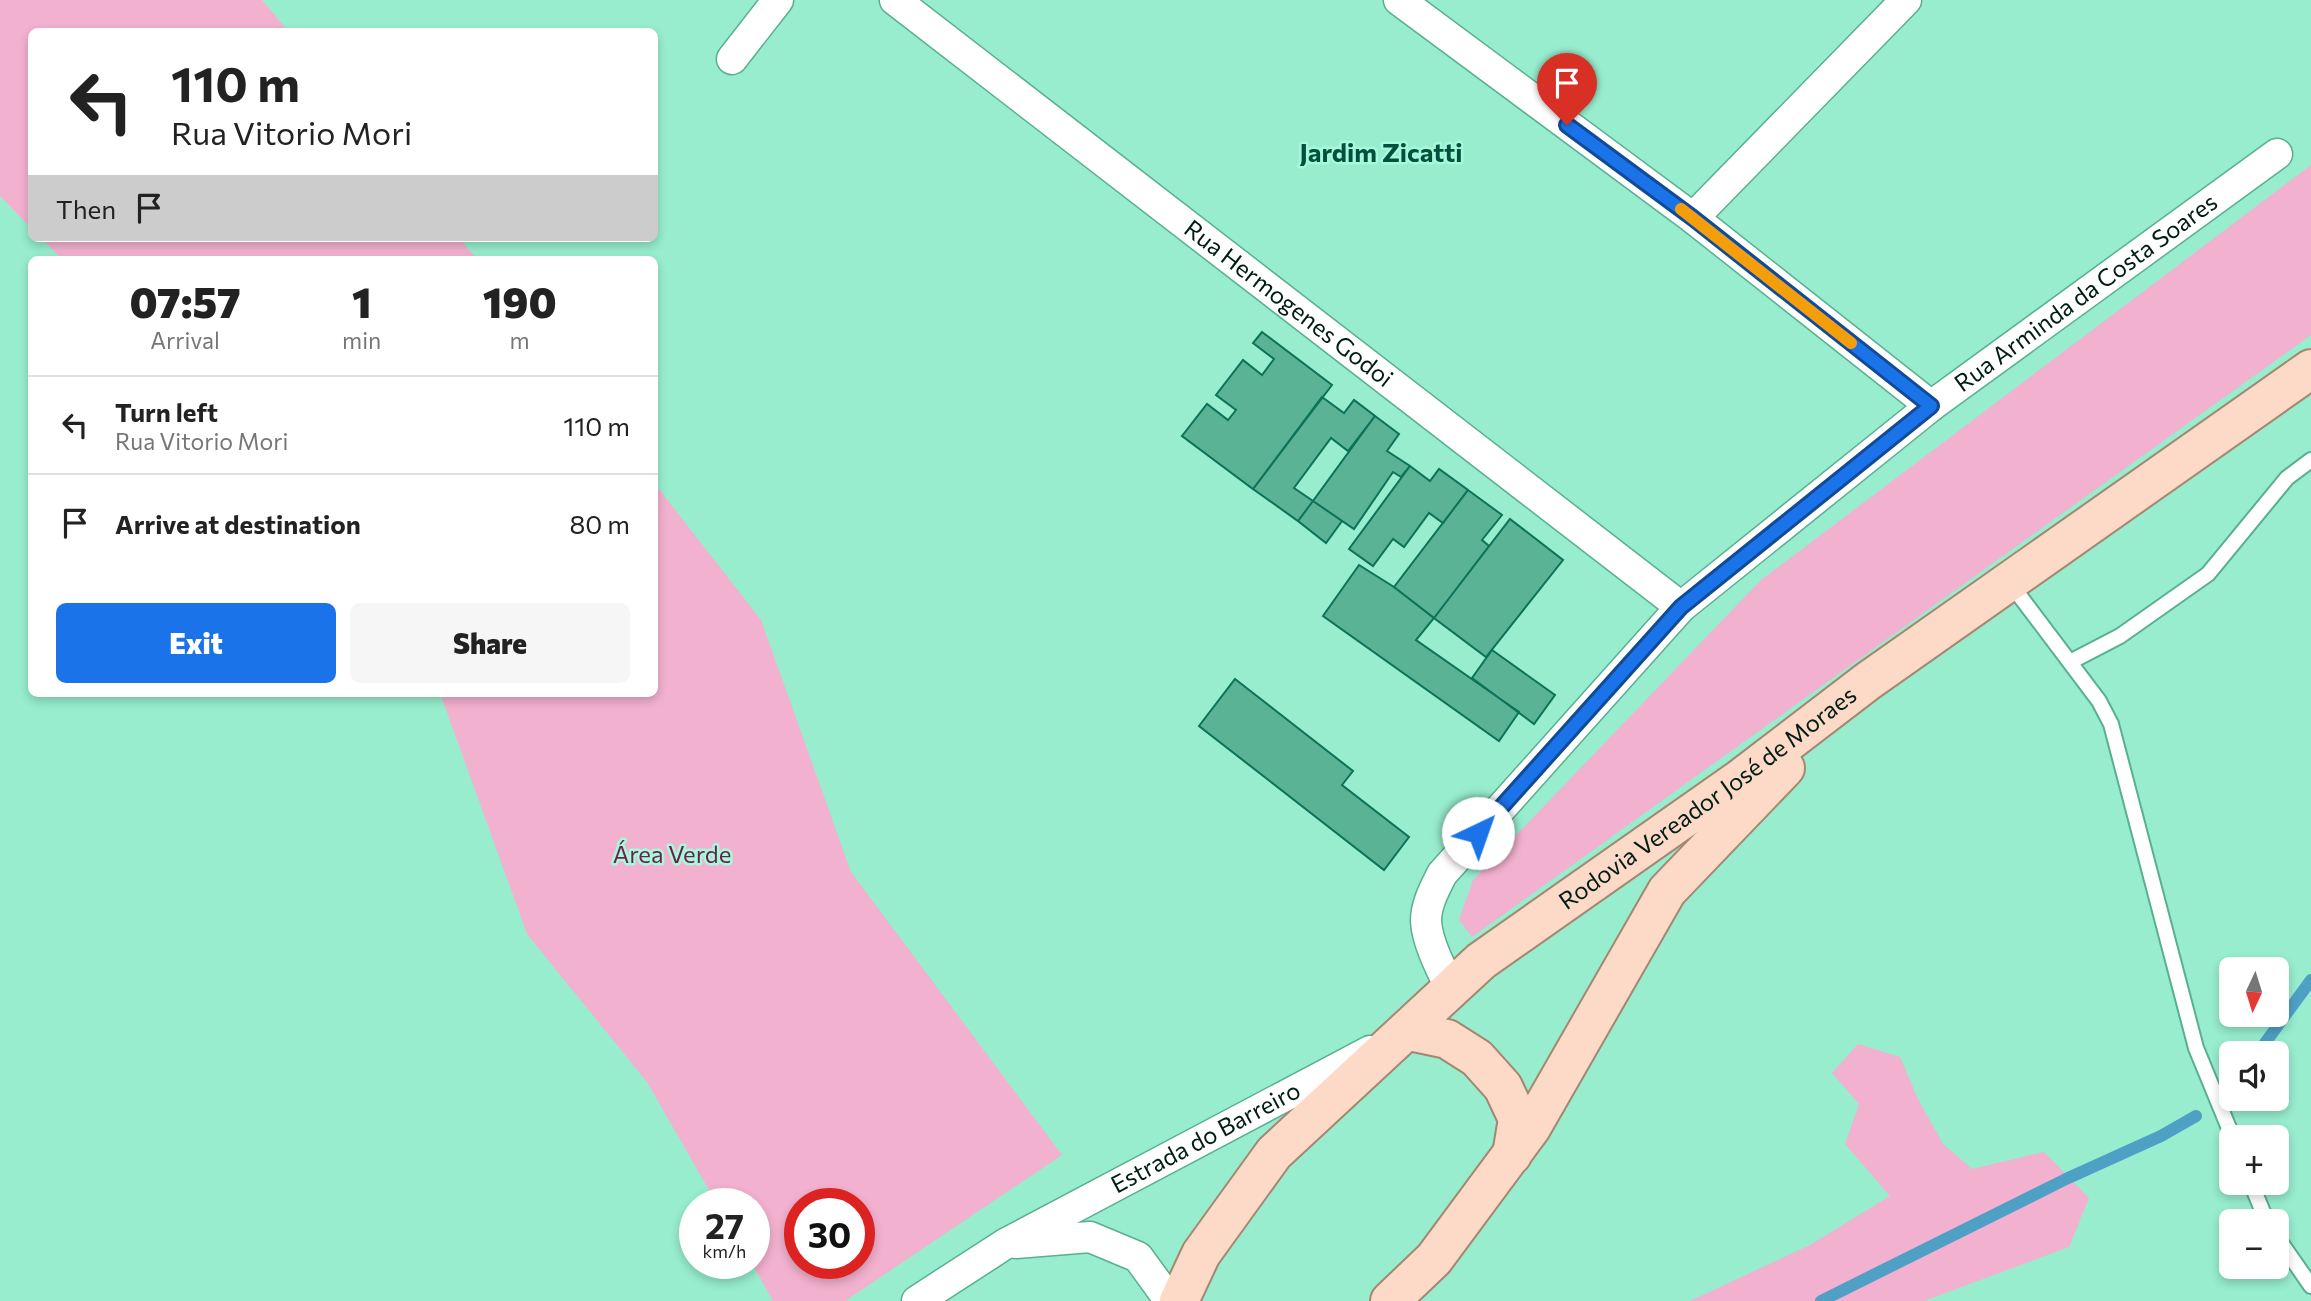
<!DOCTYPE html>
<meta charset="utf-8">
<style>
body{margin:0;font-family:Commissioner,sans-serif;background:#f6f6f6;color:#222;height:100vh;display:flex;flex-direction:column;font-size:26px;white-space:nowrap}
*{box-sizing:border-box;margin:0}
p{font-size:23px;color:#767676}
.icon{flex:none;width:38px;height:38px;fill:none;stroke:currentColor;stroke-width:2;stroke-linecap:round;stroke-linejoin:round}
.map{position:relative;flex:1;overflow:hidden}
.details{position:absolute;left:28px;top:256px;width:630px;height:441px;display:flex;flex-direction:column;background:#fff;border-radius:10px;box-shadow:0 4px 10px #0003}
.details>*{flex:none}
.hud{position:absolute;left:28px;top:28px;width:630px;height:214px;border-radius:10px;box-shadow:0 4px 10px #0003;background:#fff;color:#222;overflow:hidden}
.needle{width:46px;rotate:184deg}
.tools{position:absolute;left:2219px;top:957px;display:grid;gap:14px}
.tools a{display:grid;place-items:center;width:70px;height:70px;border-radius:10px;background:#fff;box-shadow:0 4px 10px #0003;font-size:35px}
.speed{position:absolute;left:679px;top:1188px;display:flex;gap:14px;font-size:35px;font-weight:700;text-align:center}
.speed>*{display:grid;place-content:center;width:91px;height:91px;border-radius:50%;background:#fff;box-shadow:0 4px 10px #0003;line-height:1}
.speed small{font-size:18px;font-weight:400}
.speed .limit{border:10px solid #d22;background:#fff;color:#111}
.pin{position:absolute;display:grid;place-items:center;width:60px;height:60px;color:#fff;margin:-72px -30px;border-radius:50% 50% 50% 0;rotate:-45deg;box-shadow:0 0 7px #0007}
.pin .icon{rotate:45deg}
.me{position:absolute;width:77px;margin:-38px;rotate:42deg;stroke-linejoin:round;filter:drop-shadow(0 0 5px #0008)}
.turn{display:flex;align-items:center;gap:24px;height:147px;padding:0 28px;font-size:32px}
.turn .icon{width:91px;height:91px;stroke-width:2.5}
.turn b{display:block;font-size:49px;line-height:60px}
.then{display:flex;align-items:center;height:66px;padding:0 28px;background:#0003;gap:14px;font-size:26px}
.eta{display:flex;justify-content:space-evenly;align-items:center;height:119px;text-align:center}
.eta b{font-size:42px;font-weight:800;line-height:49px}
.button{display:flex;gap:14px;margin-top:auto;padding:14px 28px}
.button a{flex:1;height:80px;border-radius:10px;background:#1a73e8;color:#fff;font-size:28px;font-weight:800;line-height:80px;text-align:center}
.button a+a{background:#f6f6f6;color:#222}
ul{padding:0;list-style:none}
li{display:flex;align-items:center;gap:21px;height:98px;padding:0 28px;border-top:2px solid #e0e0e0}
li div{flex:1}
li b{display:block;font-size:26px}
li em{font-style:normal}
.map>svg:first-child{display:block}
</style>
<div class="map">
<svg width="2311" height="1301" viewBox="0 0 2311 1301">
<rect width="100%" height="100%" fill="#97edce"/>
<path fill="#f2b1cf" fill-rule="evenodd" d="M0,0H262L288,31L32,32L31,228L0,196Z
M2311,165V335L1472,937L1459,920L1473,880L1761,580Z
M41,238H459L477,259H62Z
M655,484L761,620L851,872L1062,1155L845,1301H773L752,1264H754V1204H717L647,1082L527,934L440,693H654ZM800,1204H859V1264H800Z
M1858,1044L1900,1057L1918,1099L1943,1144L1972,1169L2044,1152L2089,1198L2069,1247L1924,1301H1690L1810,1245L1890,1196L1845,1144L1859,1104L1832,1073Z"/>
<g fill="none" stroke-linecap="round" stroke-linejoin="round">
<path stroke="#4ea0c5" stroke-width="12" d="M2257,1054L2311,980
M1821,1301L2066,1179L2161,1136L2196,1116"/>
</g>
<path fill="#5bb396" stroke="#0c7258" stroke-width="2" d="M1262,332L1332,385L1253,489L1182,436L1207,404L1228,420L1236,410L1216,395L1243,360L1262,375L1274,359L1253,343Z
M1322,397L1344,413L1354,400L1375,416L1348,451L1331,438L1294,488L1313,501L1298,521L1253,489Z
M1375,416L1399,434L1387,451L1410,466L1401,477L1393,472L1354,529L1313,501Z
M1410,466L1430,481L1439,469L1468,490L1443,523L1429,513L1404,547L1393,539L1373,566L1349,549Z
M1468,490L1502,515L1482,540L1489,546L1434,618L1394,587Z
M1313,501L1342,521L1326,543L1298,521Z
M1510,519L1563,560L1486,657L1434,618Z
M1359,565L1394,587L1434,618L1416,640L1519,712L1499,741L1323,616Z
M1492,650L1555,695L1534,724L1472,678Z
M1235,679L1353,771L1342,785L1409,837L1384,870L1199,726Z"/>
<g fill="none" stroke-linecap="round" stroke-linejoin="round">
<g stroke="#59af93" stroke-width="18">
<path id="service" d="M2010,583L2099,701L2111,724L2196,1048L2233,1138
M2070,662L2120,636L2208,574L2287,478L2311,460
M2251,1183L2267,1222
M2277,1237L2311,1286"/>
</g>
<g stroke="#59af93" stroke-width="33">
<g id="minor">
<path id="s1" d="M895,0L1681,607"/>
<path d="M1399,0L1693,218L1931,406"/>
<path d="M732,59L778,0"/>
<path d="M1693,218L1906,0"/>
<path id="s2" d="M1451,989C1441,969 1427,942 1426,921C1426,904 1435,888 1442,874L1681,607L1931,406L2277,154"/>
<path d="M1016,1243L1090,1237L1138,1257L1170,1301"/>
<path id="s3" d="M917,1301L1005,1244L1370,1051"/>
</g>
</g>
<g stroke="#a38871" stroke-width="42">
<g id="primary">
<path d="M1409,1031L1447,1039L1477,1058L1503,1087L1518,1119L1512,1155"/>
<path id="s4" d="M1179,1301L1201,1254L1274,1153L1481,961L1740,779L1868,681L2311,369"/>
<path d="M1390,1301L1434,1259L1531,1128L1667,891L1785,768"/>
</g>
</g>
<use href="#service" stroke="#fff" stroke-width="14"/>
<use href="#minor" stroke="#fff" stroke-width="30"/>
<use href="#primary" stroke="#fcdac7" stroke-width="38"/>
</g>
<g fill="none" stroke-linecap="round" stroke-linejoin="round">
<g stroke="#114b97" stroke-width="18">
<path id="route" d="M1478,833L1681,607L1931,406L1693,218L1567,125"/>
</g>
<use href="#route" stroke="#1a73e8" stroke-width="12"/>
<path stroke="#f59e0b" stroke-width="12" d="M1681,209L1851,343"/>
</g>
<g text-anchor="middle" stroke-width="5" stroke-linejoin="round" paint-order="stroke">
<g font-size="24" fill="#021d15" stroke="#a4fadb">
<text dy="8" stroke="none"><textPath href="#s2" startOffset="994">Rua Arminda da Costa Soares</textPath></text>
<text dy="8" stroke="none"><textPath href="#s1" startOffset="497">Rua Hermogenes Godoi</textPath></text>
<text dy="8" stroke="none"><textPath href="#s4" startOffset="738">Rodovia Vereador José de Moraes</textPath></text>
<text dy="8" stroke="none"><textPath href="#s3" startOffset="332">Estrada do Barreiro</textPath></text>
</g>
<g font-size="24" fill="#711e4e" stroke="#a4fadb">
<text x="672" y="863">Área Verde</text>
</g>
<g font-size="26" font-weight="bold" fill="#014f3c" stroke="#a4fadb">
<text x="1381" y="162">Jardim Zicatti</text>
</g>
</g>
</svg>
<div class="tools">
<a><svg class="needle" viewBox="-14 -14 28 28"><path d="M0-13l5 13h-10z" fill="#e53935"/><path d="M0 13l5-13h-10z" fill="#767676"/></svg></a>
<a><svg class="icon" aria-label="sound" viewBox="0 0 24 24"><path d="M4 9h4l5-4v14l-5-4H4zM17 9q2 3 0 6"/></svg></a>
<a>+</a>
<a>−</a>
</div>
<div class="speed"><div>27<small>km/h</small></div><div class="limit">30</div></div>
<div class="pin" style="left:1567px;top:125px;background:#d93025"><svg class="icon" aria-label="arrive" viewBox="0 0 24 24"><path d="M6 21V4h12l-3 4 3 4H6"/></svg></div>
<svg class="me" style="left:1478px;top:833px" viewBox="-20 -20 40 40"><circle r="19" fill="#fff"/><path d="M0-13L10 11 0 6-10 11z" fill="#1a73e8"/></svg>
<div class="hud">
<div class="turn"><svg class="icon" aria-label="left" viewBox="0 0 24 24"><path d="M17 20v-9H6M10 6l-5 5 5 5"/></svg><div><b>110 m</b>Rua Vitorio Mori</div></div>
<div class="then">Then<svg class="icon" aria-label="arrive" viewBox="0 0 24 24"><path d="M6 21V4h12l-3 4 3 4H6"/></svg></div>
</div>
<section class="details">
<div class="eta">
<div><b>07:57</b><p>Arrival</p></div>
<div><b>1</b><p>min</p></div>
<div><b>190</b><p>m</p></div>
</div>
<ul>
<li><svg class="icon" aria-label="left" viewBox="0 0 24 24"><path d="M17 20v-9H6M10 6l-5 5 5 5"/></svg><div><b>Turn left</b><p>Rua Vitorio Mori</p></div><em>110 m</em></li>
<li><svg class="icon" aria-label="arrive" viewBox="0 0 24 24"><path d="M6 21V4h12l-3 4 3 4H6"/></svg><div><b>Arrive at destination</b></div><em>80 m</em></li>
</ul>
<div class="button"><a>Exit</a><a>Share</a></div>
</section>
</div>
